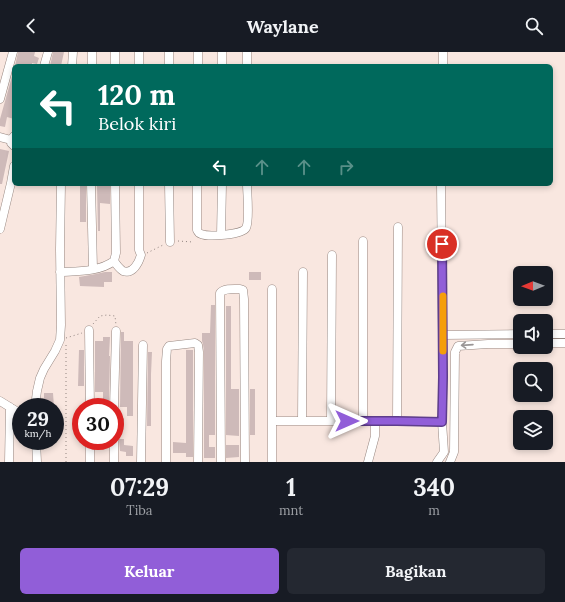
<!DOCTYPE html>
<html lang="id">
<style>
body{margin:0;font-family:Lora,serif;background:#242831;color:#f1f3f6;height:100vh;display:flex;flex-direction:column;font-size:15px;white-space:nowrap}
*{box-sizing:border-box;margin:0}
p{font-size:13px;color:#9ea1a6}
.icon{flex:none;width:22px;height:22px;fill:none;stroke:currentColor;stroke-width:2;stroke-linecap:round;stroke-linejoin:round}
.map{position:relative;height:410px;overflow:hidden}
.drawer{display:flex;flex-direction:column;background:#171b24;flex:1}
.drawer>*{flex:none}
.guide{position:absolute;left:12px;top:12px;width:541px;height:122px;border-radius:6px;box-shadow:0 2px 6px #0003;background:#00695c;color:#fff;overflow:hidden}
.needle{width:26px;rotate:269deg}
.tools{position:absolute;left:513px;top:214px;display:grid;gap:8px}
.tools a{display:grid;place-items:center;width:40px;height:40px;border-radius:6px;background:#171b24;box-shadow:0 2px 6px #0003;font-size:20px}
.speed{position:absolute;left:12px;top:346px;display:flex;gap:8px;font-size:20px;font-weight:700;text-align:center}
.speed>*{display:grid;place-content:center;width:52px;height:52px;border-radius:50%;background:#171b24;box-shadow:0 2px 6px #0003;line-height:1}
.speed small{font-size:10px;font-weight:400}
.speed .limit{border:6px solid #d22;background:#fff;color:#111}
.pin{position:absolute;display:grid;place-items:center;width:34px;height:34px;color:#fff;margin:-17px;border:2px solid #fff;border-radius:50%;box-shadow:0 1px 4px #0007}
.me{position:absolute;width:44px;margin:-22px;rotate:90deg;stroke-linejoin:round;filter:drop-shadow(0 0 3px #0008)}
.turn{display:flex;align-items:center;gap:14px;height:84px;padding:0 20px;font-size:18px}
.turn .icon{width:52px;height:52px;stroke-width:2.5}
.turn b{display:block;font-size:28px;line-height:34px}
.lanes{display:flex;align-items:center;height:38px;padding:0 20px;background:#0003;justify-content:center;gap:20px;direction:ltr}
.lanes .off{opacity:.35}
.eta{display:flex;justify-content:space-evenly;align-items:center;height:68px;text-align:center}
.eta b{font-size:24px;font-weight:700;line-height:28px}
.action{display:flex;gap:8px;margin-top:auto;padding:8px 20px}
.action a{flex:1;height:46px;border-radius:6px;background:#915ed8;color:#fff;font-size:16px;font-weight:700;line-height:46px;text-align:center}
.action a+a{background:#242831;color:#f1f3f6}
header{display:flex;justify-content:space-between;align-items:center;height:52px;padding:0 20px;background:#171b24;font-size:18px;font-weight:700}
.map>svg:first-child{display:block}
</style>
<header><svg class="icon" aria-label="back" viewBox="0 0 24 24"><path d="M15 5l-7 7 7 7"/></svg>Waylane<svg class="icon" aria-label="search" viewBox="0 0 24 24"><circle cx="10" cy="10" r="6"/><path d="M15 15l6 6"/></svg></header>
<div class="map">
<svg width="565" height="410" viewBox="0 0 565 410">
<rect width="100%" height="100%" fill="#f9e7e0"/>
<path fill="#cebab9" d="M18,0H35L34,4L39,6L37,12L32,11V14H15Z
M53,0H64L61,14H50Z
M13,21H14V67L7,65L5,75L0,74V67Z
M0,97L9,99L2,132H0Z
M104,133H110V152L100,151V179H98L97,134H104Z
M80,134H86V170H80Z
M105,220H112V230H104V235L80,234L79,225L96,222Z
M249,220H261V228H249Z
M211,253H215V383H209V395H215V406H204V300L203,292L202,289V281H210Z
M226,254H231V337H239V384L226,383Z
M121,280H124V289H133V364H127V355H120Z
M103,285H110L109,304H110L109,349H103V340H95V289H103Z
M79,298H84V334H78Z
M186,298H193V405H186V401H173V390L186,391Z
M148,300H152L151,322V374H147Z
M250,337H255V383H250Z
M44,341H53L54,355H44Z
M119,387H124V393L133,394V404H126V400L120,399Z
M226,393H239V405L226,406Z"/>
<g fill="none" stroke-linecap="round" stroke-linejoin="round">
<g stroke="#978781" stroke-width="9">
<path id="minor" d="M247,0V14
M44,14L48,0
M72,14L73,0
M92,14V0
M115,14V0
M139,14V0
M169,14V0
M198,14V0
M222,14V0
M443,14V0
M0,47L13,0
M14,84L11,88V91L14,94
M0,85L11,88
M91,132L93,217
M169,132L170,190
M197,132V178C198,180 198,181 201,182C208,185 242,183 246,176C250,169 247,141 247,132
M0,177L11,131L14,114
M221,183L222,132
M114,209C116,212 120,217 123,219C133,223 139,210 141,203L139,198V132
M60,220C77,219 99,220 114,209L116,201L115,132
M272,237V410
M89,278L90,355
M546,282H565
M443,283L520,282
M546,291H565
M0,349L21,362
M35,355L37,339L40,326L44,317L55,299L60,288L61,273L60,197L61,132
M114,355L116,279
M115,363C121,367 121,374 115,378
M272,369H397L442,370
M302,369L303,220
M331,369L332,203
M363,369V189
M397,369L398,175
M36,389L37,410
M90,389V410
M9,410L10,355
M114,410V389
M141,410L143,293
M166,410V309L167,297L169,294L195,291L198,293L199,300L198,410
M221,410L220,241C224,236 234,237 240,237L243,238L244,247L245,410
M368,410L375,384V369
M437,410L444,400L442,370L443,325L441,132
M450,410L454,400L455,300L458,294L488,292H520"/>
</g>
<path stroke="#90837f" stroke-width="1" stroke-dasharray="1 3" stroke-linecap="butt" d="M178,189L193,190
M147,201L163,193
M93,272L100,264L107,263L115,264L116,273
M66,286L82,281
M66,410V291"/>
<use href="#minor" stroke="#fff" stroke-width="8"/>
</g>
<defs><path id="oneway-shaft" d="M-6 0H5M1.5-3L5.5 0L1.5 3" fill="none" stroke-width="1.6" stroke-linecap="round" stroke-linejoin="round"/></defs>
<use stroke="#9a9696" href="#oneway-shaft" transform="translate(467 293) rotate(176)"/>
<g fill="none" stroke-linecap="round" stroke-linejoin="round">
<g stroke="#5e3d8c" stroke-width="10">
<path id="route" d="M347,369H397L442,370L443,325L442,192"/>
</g>
<use href="#route" stroke="#915ed8" stroke-width="7"/>
<path stroke="#f59e0b" stroke-width="7" d="M443,244V299"/>
</g>
</svg>
<div class="tools">
<a><svg class="needle" viewBox="-14 -14 28 28"><path d="M0-13l5 13h-10z" fill="#e53935"/><path d="M0 13l5-13h-10z" fill="#9ea1a6"/></svg></a>
<a><svg class="icon" aria-label="sound" viewBox="0 0 24 24"><path d="M4 9h4l5-4v14l-5-4H4zM17 9q2 3 0 6"/></svg></a>
<a><svg class="icon" aria-label="search" viewBox="0 0 24 24"><circle cx="10" cy="10" r="6"/><path d="M15 15l6 6"/></svg></a>
<a><svg class="icon" aria-label="layers" viewBox="0 0 24 24"><path d="M12 4l9 5-9 5-9-5zM3 14l9 5 9-5"/></svg></a>
</div>
<div class="speed"><div>29<small>km/h</small></div><div class="limit">30</div></div>
<div class="pin" style="left:442px;top:192px;background:#d93025"><svg class="icon" aria-label="arrive" viewBox="0 0 24 24"><path d="M6 21V4h12l-3 4 3 4H6"/></svg></div>
<svg class="me" style="left:347px;top:369px" viewBox="-20 -20 40 40"><path d="M0-17L14 15 0 8-14 15z" fill="#915ed8" stroke="#fff" stroke-width="4"/></svg>
<div class="guide">
<div class="turn"><svg class="icon" aria-label="left" viewBox="0 0 24 24"><path d="M17 20v-9H6M10 6l-5 5 5 5"/></svg><div><b>120 m</b>Belok kiri</div></div>
<div class="lanes"><svg class="icon" aria-label="left" viewBox="0 0 24 24"><path d="M17 20v-9H6M10 6l-5 5 5 5"/></svg><svg class="icon off" aria-label="ahead" viewBox="0 0 24 24"><path d="M12 20V5M6 11l6-6 6 6"/></svg><svg class="icon off" aria-label="ahead" viewBox="0 0 24 24"><path d="M12 20V5M6 11l6-6 6 6"/></svg><svg class="icon off" aria-label="right" viewBox="0 0 24 24"><path d="M7 20v-9h11M14 6l5 5-5 5"/></svg></div>
</div>
</div>
<section class="drawer">
<div class="eta">
<div><b>07:29</b><p>Tiba</p></div>
<div><b>1</b><p>mnt</p></div>
<div><b>340</b><p>m</p></div>
</div>
<div class="action"><a>Keluar</a><a>Bagikan</a></div>
</section>
